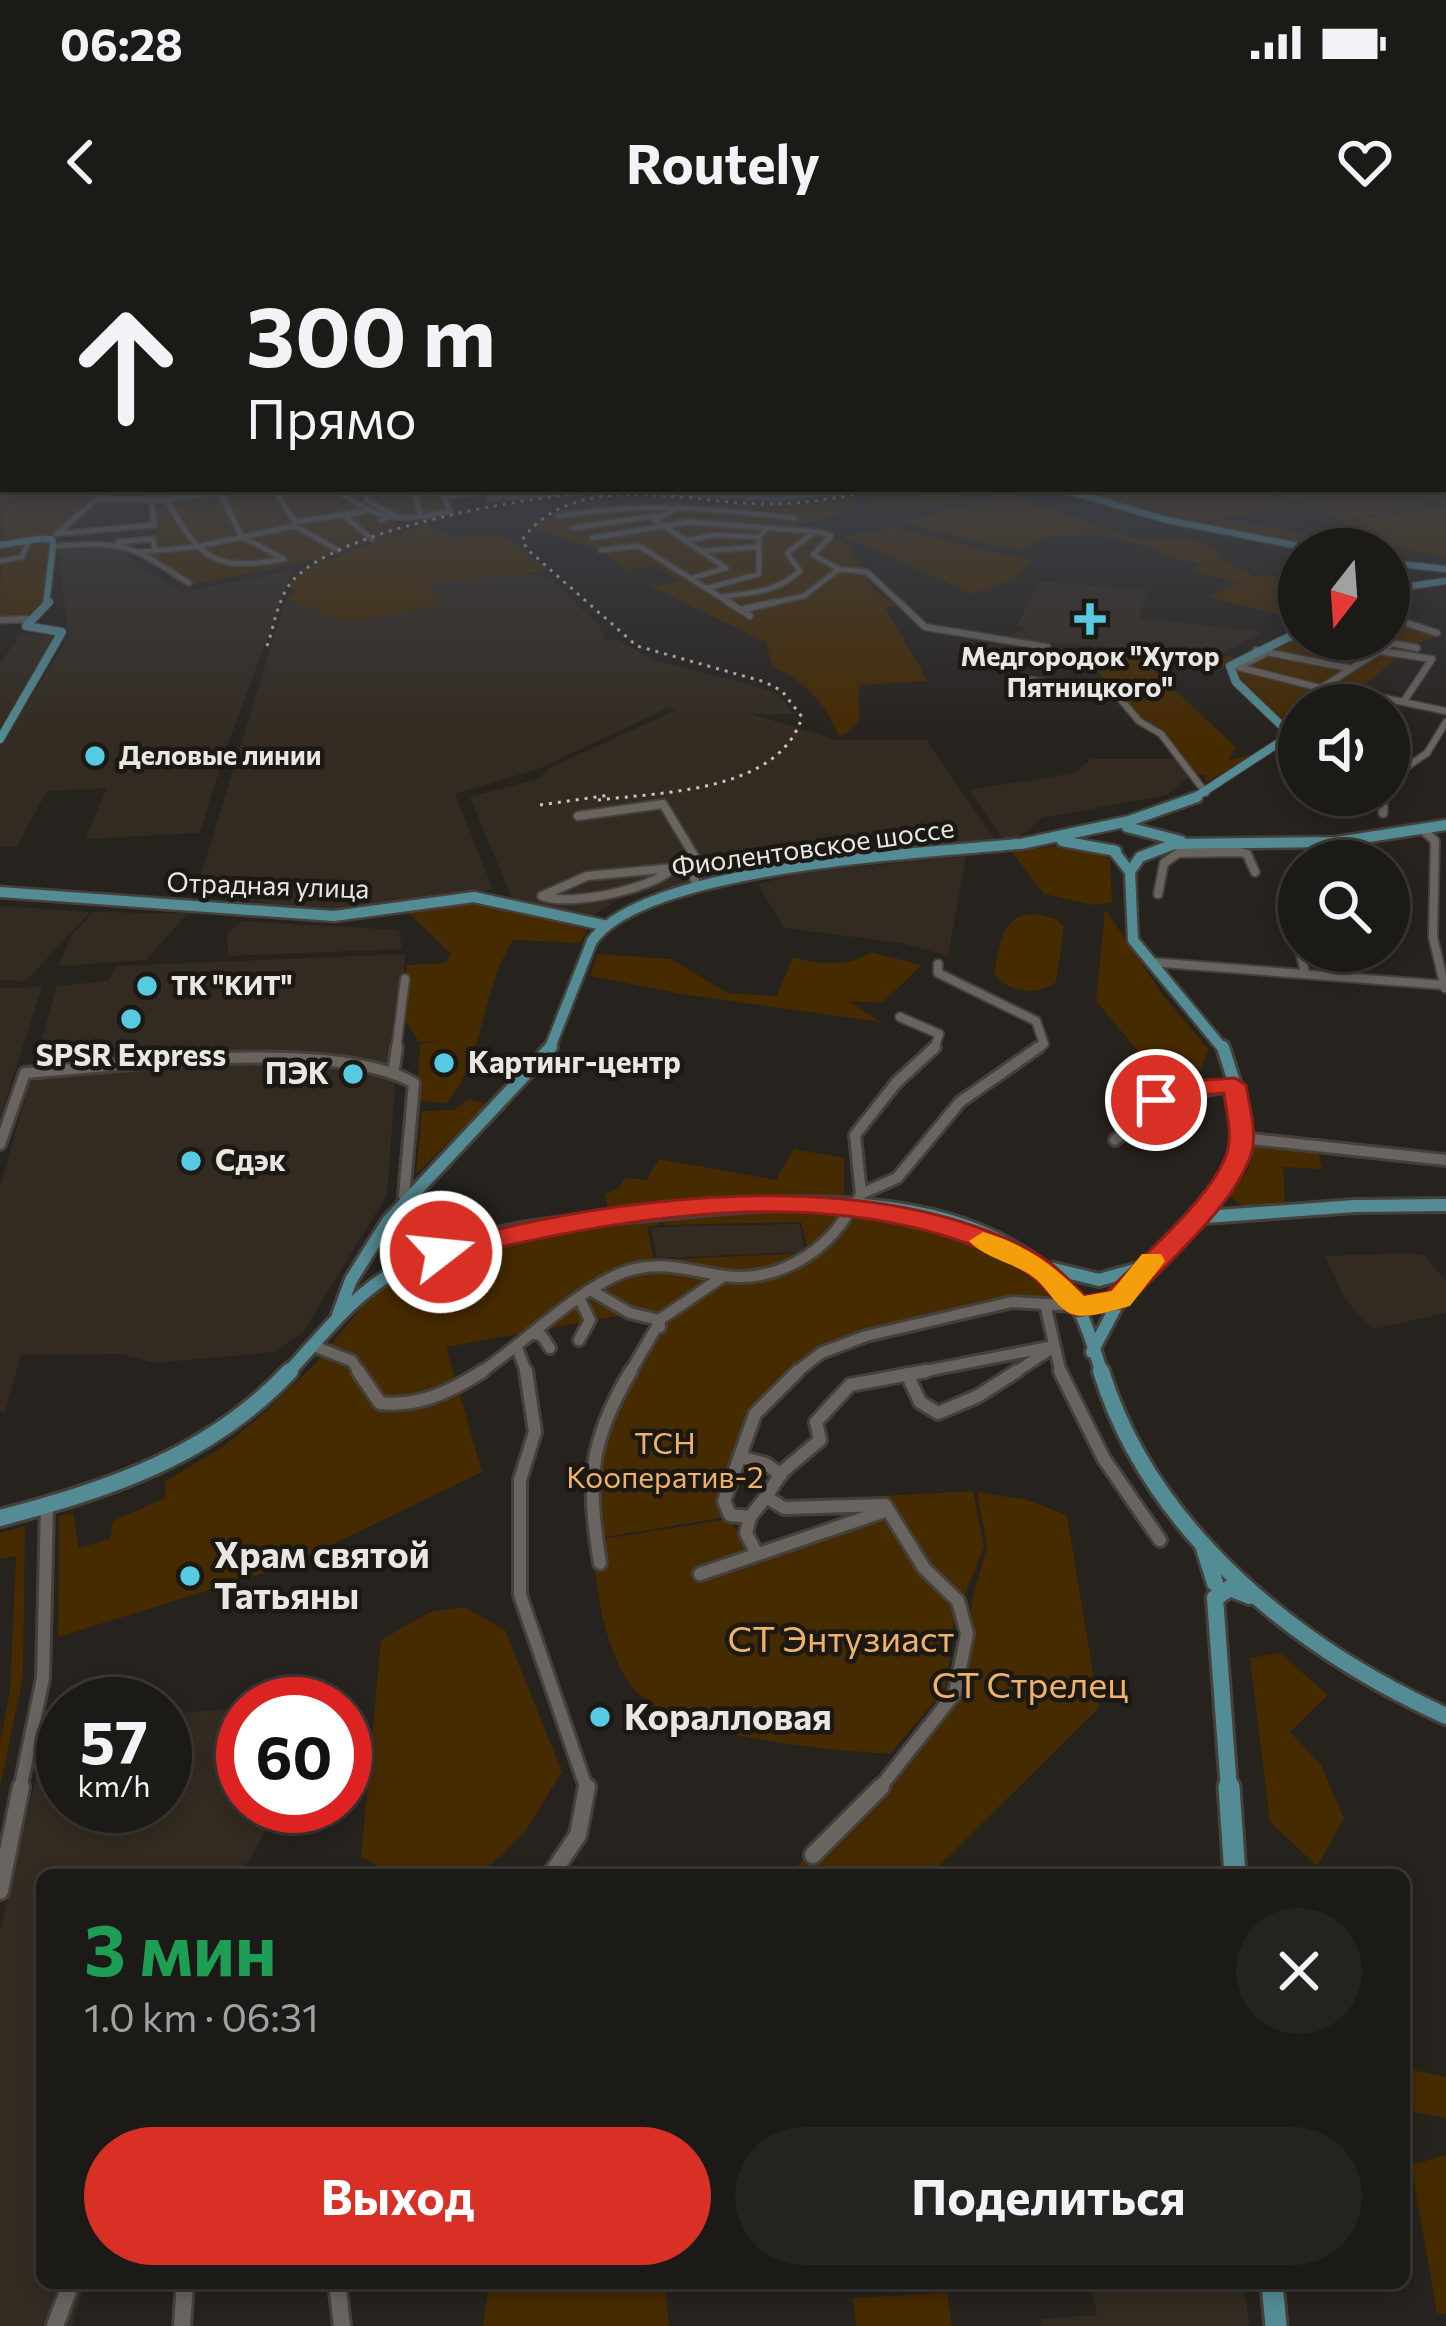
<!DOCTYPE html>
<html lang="ru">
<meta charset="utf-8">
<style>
body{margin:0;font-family:Commissioner,sans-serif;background:#25231f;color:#f1f3f6;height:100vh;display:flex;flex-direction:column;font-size:45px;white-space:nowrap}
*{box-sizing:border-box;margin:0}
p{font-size:39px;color:#a0a1a1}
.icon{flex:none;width:66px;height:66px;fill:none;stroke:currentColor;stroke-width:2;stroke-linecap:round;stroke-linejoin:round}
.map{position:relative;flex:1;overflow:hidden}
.details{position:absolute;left:36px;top:1629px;width:1374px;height:420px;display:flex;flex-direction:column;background:#1c1a16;border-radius:18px;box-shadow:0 6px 18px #0003,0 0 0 3px #3a3835}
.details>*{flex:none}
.top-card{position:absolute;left:0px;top:0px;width:1446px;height:252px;box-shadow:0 6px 18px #0003,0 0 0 3px #3a3835;background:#1c1a16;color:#f1f3f6;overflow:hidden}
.needle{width:78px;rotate:197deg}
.tools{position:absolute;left:1278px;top:288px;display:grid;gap:24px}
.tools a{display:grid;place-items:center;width:132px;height:132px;border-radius:50%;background:#1c1a16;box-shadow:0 6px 18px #0003,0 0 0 3px #3a3835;font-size:60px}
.speed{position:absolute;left:36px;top:1437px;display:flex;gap:24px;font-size:60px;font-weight:700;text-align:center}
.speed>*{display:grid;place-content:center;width:156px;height:156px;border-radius:50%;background:#1c1a16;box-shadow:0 6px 18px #0003,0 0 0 3px #3a3835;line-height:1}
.speed small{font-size:30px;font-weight:400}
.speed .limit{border:18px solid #d22;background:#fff;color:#111}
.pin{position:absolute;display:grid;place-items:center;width:102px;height:102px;color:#fff;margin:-51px;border:6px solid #fff;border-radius:50%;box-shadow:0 3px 12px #0007}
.me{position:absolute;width:132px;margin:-66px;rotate:74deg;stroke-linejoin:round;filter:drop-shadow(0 0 9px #0008)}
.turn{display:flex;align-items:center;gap:42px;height:252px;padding:0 48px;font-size:54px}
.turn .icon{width:156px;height:156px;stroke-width:2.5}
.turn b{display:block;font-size:84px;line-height:102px}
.round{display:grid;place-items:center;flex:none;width:126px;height:126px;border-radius:63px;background:#25231f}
.headline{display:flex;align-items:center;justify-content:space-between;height:204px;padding:0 48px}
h1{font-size:72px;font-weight:700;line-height:90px;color:#1e9e55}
.cta{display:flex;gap:24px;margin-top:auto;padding:24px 48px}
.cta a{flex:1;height:138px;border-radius:72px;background:#d93025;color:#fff;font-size:48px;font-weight:700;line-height:138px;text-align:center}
.cta a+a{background:#25231f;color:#f1f3f6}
.status{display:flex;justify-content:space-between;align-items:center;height:84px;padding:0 60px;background:#1c1a16;direction:ltr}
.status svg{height:33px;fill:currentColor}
header{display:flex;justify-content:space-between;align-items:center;height:156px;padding:0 48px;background:#1c1a16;font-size:54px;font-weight:700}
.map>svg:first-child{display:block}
</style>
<div class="status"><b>06:28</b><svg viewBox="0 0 49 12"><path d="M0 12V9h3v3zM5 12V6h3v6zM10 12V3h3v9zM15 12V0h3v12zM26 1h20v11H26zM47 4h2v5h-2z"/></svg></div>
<header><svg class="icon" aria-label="back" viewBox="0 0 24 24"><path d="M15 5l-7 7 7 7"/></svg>Routely<svg class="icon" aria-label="heart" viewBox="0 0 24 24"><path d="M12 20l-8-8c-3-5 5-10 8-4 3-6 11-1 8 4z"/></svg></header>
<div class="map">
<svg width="1446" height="2086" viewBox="0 0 1446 2086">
<rect width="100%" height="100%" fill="#26221d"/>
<path fill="#332b21" d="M115,303L141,328L182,352L292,331L222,520L193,522H222L200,593L85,599L107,548L47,551L17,606L0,607V506L69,396L57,307Z
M513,331L551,339L600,387L606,401L619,400L651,419L775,452L794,474H750L837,500H926L998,604L654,650L616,660L591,677L513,661L470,557L541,538L549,528L677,470L667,468L541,528L455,554L493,649L358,671L276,665L196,651L286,358L347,383L440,364L424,343Z
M1039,341L1147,351L1139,378L1262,392L1220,415L1004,399L1026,388L1017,386Z
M58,392L0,488V424L21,393Z
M1091,519H1178L1189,537L1167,555L1042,578L1018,599L1004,600L969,550L1074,533Z
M966,616L948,716L901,703L784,688L758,644L801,633Z
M0,666L90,672L26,741L0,740Z
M93,672L166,673H188L146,720L59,726L71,696Z
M241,681L399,690L402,709L228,716L227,693Z
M405,714L387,955L303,1092L274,1112L155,1123L120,1114L21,1115L5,1172L0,1173V947L57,746L108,741L116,726Z
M42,747L0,878V748Z
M800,984L804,1012L657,1018L651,987Z
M1412,1013L1424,1015L1446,1041V1073L1373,1089L1345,1059L1325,1016Z
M243,1467V1566H280L240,1635H42V2043H85L72,2086H0V1691L48,1487L63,1485V1566H165V1475Z
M1091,2043H1244L1249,2086H1041L1039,2079L1097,2075Z"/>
<path fill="#462a00" d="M3,240V249L106,252L57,294L45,298L53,308L50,361L34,379L0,381Z
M165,249H441L448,272L389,282L408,287L319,319L183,346L139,313L157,310L153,260L169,259Z
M901,249H945L979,263L1004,253L1138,299L1186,298L1216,308L1220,318L1254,336H1298L1273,329L1299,317V379L1208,357L1239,343L1192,330L1200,323L1165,317L1149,307L1100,295L1052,296L1018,311L900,283L969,265C933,260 889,277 863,268C883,255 906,267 926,255Z
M1069,249H1146L1166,256L1258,249L1298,266L1197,282Z
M1267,249H1416L1446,259V263L1342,280Z
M853,257L858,271L799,284L847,304L876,352L896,365L885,368L928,441L859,445V481L844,495H838C824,459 805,443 772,426L766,402L649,346L678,342L659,327L626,330L603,312L531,287C597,239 683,264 759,265C791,265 821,261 853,257Z
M1446,265V319L1341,293L1354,289L1343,282Z
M1232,280L1384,309H1325L1200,284Z
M425,284L456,298L501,294L549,331L426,343L441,364L347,383L286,358L296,353L288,345L309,326Z
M895,288L907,291L1033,321L1014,339L973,354L843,296Z
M1389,378L1440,395L1386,414L1394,419L1391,423L1353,455L1337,452L1323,461L1309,459L1290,469L1299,473V495L1236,435L1234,428L1299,396L1389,399Z
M1131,406L1234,417L1223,427L1186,421L1152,429L1236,507L1228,520L1253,515L1242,528L1234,526L1205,543L1206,534L1195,535C1161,493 1120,459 1087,419L1122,416Z
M1068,605L1095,610L1110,620L1112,663L1093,665L1044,654L1011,611Z
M470,660L587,690L581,703L513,700C480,752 485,817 447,863L417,861L420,804L441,801L419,802L401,774L407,725L446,723L451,714L408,672Z
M1105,669L1163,755L1208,809L1201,830L1166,833V825L1142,816L1096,761Z
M1036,674L1056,679L1064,687L1056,742C1038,756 1007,753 994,733C1001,704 1000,674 1036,674Z
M870,712L922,725L882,763L849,761L880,782L681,754L590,736L597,714L671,719L728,753L777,756L793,717C814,725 854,727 870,712Z
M469,859L487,864L416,934L422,871L454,870Z
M1254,904L1318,911L1322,929L1283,927L1285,965L1242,966L1230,956L1249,928Z
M794,909L844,918V957L802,954L608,970L605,954L618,949L625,938L646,940L659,919L776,940Z
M830,967C905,982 1018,991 1065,1060C991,1058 790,1098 754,1170C738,1201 734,1244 726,1277L593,1299L599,1203L614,1178L615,1164L666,1079L676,1071H646L446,1107L482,1232L290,1325L58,1397L59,1276L73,1273L79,1308L110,1299L113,1281L165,1258V1241L220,1209L265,1172L316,1123L369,1058L404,1033L513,998L657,978L659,985L647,987L654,1020L809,1013L801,982L664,985L662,977Z
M973,1251L984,1307L954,1382L946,1448L890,1514C829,1510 675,1498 635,1450C602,1411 598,1349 591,1301L729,1279L756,1319L882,1256Z
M977,1252L1027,1260L1067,1275L1099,1468L930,1635H789L966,1447L972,1360L987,1306Z
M25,1286L23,1437L0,1547V1502L10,1451L16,1316L0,1319V1293Z
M464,1367L505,1390L562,1532L524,1593L480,1635H393L361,1617L381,1400L430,1372Z
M1280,1413L1328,1455L1290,1492L1321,1525L1344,1579L1317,1626L1270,1582L1250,1418Z
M1408,1829L1446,1837V1878L1414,1872Z
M1446,1915V2074L1437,2073L1411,1925Z
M489,2043H664L669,2086H483Z
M947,2053L952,2086H856L853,2058Z"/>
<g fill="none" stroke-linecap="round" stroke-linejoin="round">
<g stroke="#44403c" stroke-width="8">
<path id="minor-far5" d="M274,249L295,282
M336,249C374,280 403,283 450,271L441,249
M366,249L367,260L393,275L381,280
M413,249L421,276
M1422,250L1429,249
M220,252L242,297L284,319
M447,257L501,249
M490,259L602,249L776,259L856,249
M100,260H167L236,249
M167,260C199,319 215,332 283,319
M679,267L655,280L726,328L692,338
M343,275L372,299
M558,276C648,262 705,268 794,278
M295,286L338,310
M574,288L660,275
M56,294L154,285L152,259
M57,294L108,249
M592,298L689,282L820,292L831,296L813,315L839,329
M685,301L714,295L759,297
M118,302L153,299L155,310
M53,306C126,301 128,304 189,343
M601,310L639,306L733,365
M703,311L757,307
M140,312L195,307L295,286V282L363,272
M0,321L22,317L29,301
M708,348L759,334V297L766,289
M721,357C750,353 778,352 800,331L787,313L813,293
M762,365L804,356L839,329L867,332L902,365"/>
</g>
<g stroke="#44403c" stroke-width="9">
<path id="minor-far4" d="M728,362L750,376
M899,362L925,387L1047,407
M740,370L776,362
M1389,377L1437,393
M0,380L34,379
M1288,397L1432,419L1404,461
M1348,428L1256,410L1263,415L1238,427L1359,458
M1031,440L1117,455L1139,481L1161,494L1206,553
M1321,448L1392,403L1417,408
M1348,465L1370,455L1446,471
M1285,495L1299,496
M1389,539L1427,513L1446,482
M1383,555V560"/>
</g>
<g stroke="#44403c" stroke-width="12">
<path id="minor-far3" d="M1383,557V573
M578,576L663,564L695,617L687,623L697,645
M1422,589L1435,601L1433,697L1445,748
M1353,609L1358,621
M673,628C653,649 569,667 542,656L587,636Z
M673,628L688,626
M1158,654L1164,623L1178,613L1240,612L1247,614L1255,632
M1299,695L1294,697L1299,709
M1300,711L1305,733
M1150,722L1443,745
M938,724V733L1036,781L1044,804L1035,810
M900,777L939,794L934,810
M396,810L405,739"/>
</g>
<g stroke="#44403c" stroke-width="16">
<path id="minor-far2" d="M394,828L397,807
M1242,898L1446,920
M1115,900L1168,856L1235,845
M0,904L25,833C122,826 332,797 414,843L404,956
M861,954L855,895L896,843L935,807
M856,963L861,954L897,938L960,862L1039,807
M592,1051L630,1073L655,1079L660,1087
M1045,1064L1061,1134
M532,1093L542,1096L550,1108
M579,1100L590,1080L580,1060
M316,1107L352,1121L360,1134
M517,1108L527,1134
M478,1134C524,1104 575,1051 624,1032C662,1019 688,1031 725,1036C773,1042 819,1017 845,978
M629,1134L662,1078L724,1036
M794,1134L821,1113L866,1096L1012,1062L1078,1066
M910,1134L1054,1106
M1013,1134L1052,1108"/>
</g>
<g stroke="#44403c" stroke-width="18">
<path id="minor-far1" d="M358,1131L380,1163C419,1167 450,1152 483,1131
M526,1131L535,1192L520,1240V1355L587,1550
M1060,1131L1104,1219L1160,1300
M907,1134L920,1162L938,1173L978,1156L1017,1131
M740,1217L766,1224L781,1235
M750,1277L730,1275L724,1261L755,1174L798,1131
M757,1314L746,1293L750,1277L766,1257
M600,1323C587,1242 588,1202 631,1131
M700,1334L882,1272L885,1265
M20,1550L43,1438L47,1265
M878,1550L955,1453L967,1394L958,1361L924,1328L885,1265L784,1268L766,1257L782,1232L820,1200L816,1182L850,1145L926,1131"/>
</g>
<g stroke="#44403c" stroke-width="22">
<path id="minor" d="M813,1615L881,1547
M551,1635L578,1595L587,1547
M0,1651L21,1547
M337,2043L342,2086
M55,2086L71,2043
M182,2086L185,2043"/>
</g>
<g stroke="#44403c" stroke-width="9">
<path id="major-far5" d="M1062,249L1167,280L1314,309
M43,299H52L53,306L46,365
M0,305L39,299
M1389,323L1446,329
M1397,348L1446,341"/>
</g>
<g stroke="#44403c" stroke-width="10">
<path id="major-far4" d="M0,499L62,392L26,386L49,362
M1191,560L1283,500L1284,488L1236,442L1230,426L1299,392"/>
</g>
<g stroke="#44403c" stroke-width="15">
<path id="major-far3" d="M1127,587L1181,601
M1062,601L1116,611
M1021,604L1129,581L1197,557
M1113,610L1130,632L1133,700L1224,810
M1130,632L1140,617L1174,604L1337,602L1446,585
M0,652L334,676L474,657L603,685
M549,810L592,701C645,626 926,613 1018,604"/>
</g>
<g stroke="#44403c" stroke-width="18">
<path id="major-far2" d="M1192,978L1355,966L1446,965
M1054,1029L1099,1040L1142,1028
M1078,1066L1120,1059
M338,1075L351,1040L388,981L551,807
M1092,1112L1120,1059L1230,936L1242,898L1235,845L1223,807
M287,1134C322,1096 354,1053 401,1028C477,988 565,982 649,974C779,962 946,941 1054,1037C1082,1062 1091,1099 1102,1134"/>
</g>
<g stroke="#44403c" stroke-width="22">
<path id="major-far1" d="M1101,1131C1151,1292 1298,1409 1446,1476
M0,1278C110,1249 210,1216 290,1131
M1203,1305L1215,1343
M1229,1550L1215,1358L1230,1348L1250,1356"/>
</g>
<g stroke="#44403c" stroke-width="27">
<path id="major" d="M1229,1547L1235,1635
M1272,2043L1276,2086"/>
</g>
<use href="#minor-far5" stroke="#69645f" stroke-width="4.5"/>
<use href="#minor-far4" stroke="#69645f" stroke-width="6"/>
<use href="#minor-far3" stroke="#69645f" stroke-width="8"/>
<use href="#minor-far2" stroke="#69645f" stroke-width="10"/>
<use href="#minor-far1" stroke="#69645f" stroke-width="12"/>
<use href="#minor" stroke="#69645f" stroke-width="16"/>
<use href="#major-far5" stroke="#548c95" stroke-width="6"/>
<use href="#major-far4" stroke="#548c95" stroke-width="8"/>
<use href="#major-far3" stroke="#548c95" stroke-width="10"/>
<use href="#major-far2" stroke="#548c95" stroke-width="12"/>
<use href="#major-far1" stroke="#548c95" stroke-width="16"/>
<use href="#major" stroke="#548c95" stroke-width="21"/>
<path stroke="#cac7c3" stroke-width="3" stroke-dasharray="3 6" stroke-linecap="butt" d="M267,406C275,384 278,355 295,338C342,290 508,261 575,254
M598,560C663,552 779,552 802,477L782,451L765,442L637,406L528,310L522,300C574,227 692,264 768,264C805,264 843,257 879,249
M540,565L610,555"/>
</g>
<linearGradient id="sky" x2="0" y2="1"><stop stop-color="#151310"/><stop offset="0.42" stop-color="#41444c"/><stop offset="1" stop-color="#41444c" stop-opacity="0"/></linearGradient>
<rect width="1446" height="505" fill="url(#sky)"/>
<path fill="#d93025" stroke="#8d1f18" stroke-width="3" d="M1235,838L1246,845C1249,865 1257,891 1252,911C1237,964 1163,1027 1125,1067L1078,1076L1069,1073C1050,1054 1032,1032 1007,1020C833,937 620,977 441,1021L428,1012L432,1006C608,957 859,922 1028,1009C1051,1020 1067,1038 1085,1056L1107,1052C1141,1017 1216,955 1228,909C1232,891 1226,871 1224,853L1182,856L1156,867L1144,860L1177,842Z"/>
<path fill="#f59e0b" d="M983,992C1025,1004 1054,1025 1084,1056L1112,1051L1142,1014H1161L1165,1021L1130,1066C1115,1070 1086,1080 1072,1074C1058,1069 1048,1050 1037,1040C1017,1023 985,1019 969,1001Z"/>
<g fill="#55cae0" stroke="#1c1814" stroke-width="4.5">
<path d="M1084 361h12v12h12v12h-12v12h-12v-12h-12v-12h12z"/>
<circle cx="95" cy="516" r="12"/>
<circle cx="147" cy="746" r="12"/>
<circle cx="131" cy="779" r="12"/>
<circle cx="444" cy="823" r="12"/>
<circle cx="353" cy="834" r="12"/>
<circle cx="191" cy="921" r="12"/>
<circle cx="190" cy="1336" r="12"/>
<circle cx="600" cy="1477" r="12"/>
</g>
<g text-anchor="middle" stroke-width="9" stroke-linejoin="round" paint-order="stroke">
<g font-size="27" font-weight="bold" fill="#eae7e3" stroke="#1c1814" text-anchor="start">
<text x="1090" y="426" text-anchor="middle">Медгородок "Хутор<tspan x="1090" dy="31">Пятницкого"</tspan></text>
<text x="119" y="525">Деловые линии</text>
<text x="171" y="755">ТК "КИТ"</text>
</g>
<g font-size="27" fill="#eae7e3" stroke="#1c1814">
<text transform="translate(813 608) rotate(-8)" y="9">Фиолентовское шоссе</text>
<text transform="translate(268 646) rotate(2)" y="9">Отрадная улица</text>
</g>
<g font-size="30" font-weight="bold" fill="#eae7e3" stroke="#1c1814" text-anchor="start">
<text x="131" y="826" text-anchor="middle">SPSR Express</text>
<text x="468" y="833">Картинг-центр</text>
<text x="329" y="844" text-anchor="end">ПЭК</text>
<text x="215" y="931">Сдэк</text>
</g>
<g font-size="30" fill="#eeb269" stroke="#1c1814">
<text x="665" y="1214">ТСН<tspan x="665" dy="34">Кооператив-2</tspan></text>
</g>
<g font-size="36" font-weight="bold" fill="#eae7e3" stroke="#1c1814" text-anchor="start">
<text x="214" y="1328">Храм святой<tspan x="214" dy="41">Татьяны</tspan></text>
<text x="624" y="1490">Коралловая</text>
</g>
<g font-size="36" fill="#eeb269" stroke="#1c1814">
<text x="841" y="1412">СТ Энтузиаст</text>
<text x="1030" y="1458">СТ Стрелец</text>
</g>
</g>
</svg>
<div class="tools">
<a><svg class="needle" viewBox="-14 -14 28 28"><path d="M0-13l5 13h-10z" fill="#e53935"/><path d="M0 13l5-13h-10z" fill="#a0a1a1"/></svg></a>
<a><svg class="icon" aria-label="sound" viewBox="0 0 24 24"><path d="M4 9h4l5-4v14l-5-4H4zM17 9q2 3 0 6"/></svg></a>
<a><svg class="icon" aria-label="search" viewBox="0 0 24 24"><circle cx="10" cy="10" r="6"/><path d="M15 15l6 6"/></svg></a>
</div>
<div class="speed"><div>57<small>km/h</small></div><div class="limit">60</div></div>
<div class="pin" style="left:1156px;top:860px;background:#d93025"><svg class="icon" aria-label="arrive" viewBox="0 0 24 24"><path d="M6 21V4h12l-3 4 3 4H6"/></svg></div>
<svg class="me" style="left:441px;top:1012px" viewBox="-20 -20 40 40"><circle r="17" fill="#d93025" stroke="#fff" stroke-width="3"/><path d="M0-11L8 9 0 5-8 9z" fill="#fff"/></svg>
<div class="top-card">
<div class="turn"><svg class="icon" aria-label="ahead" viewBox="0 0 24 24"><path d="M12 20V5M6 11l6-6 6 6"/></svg><div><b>300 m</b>Прямо</div></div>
</div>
<section class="details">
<div class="headline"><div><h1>3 мин</h1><p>1.0 km · 06:31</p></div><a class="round"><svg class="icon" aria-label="close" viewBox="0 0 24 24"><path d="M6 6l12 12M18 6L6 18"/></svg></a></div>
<div class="cta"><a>Выход</a><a>Поделиться</a></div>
</section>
</div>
